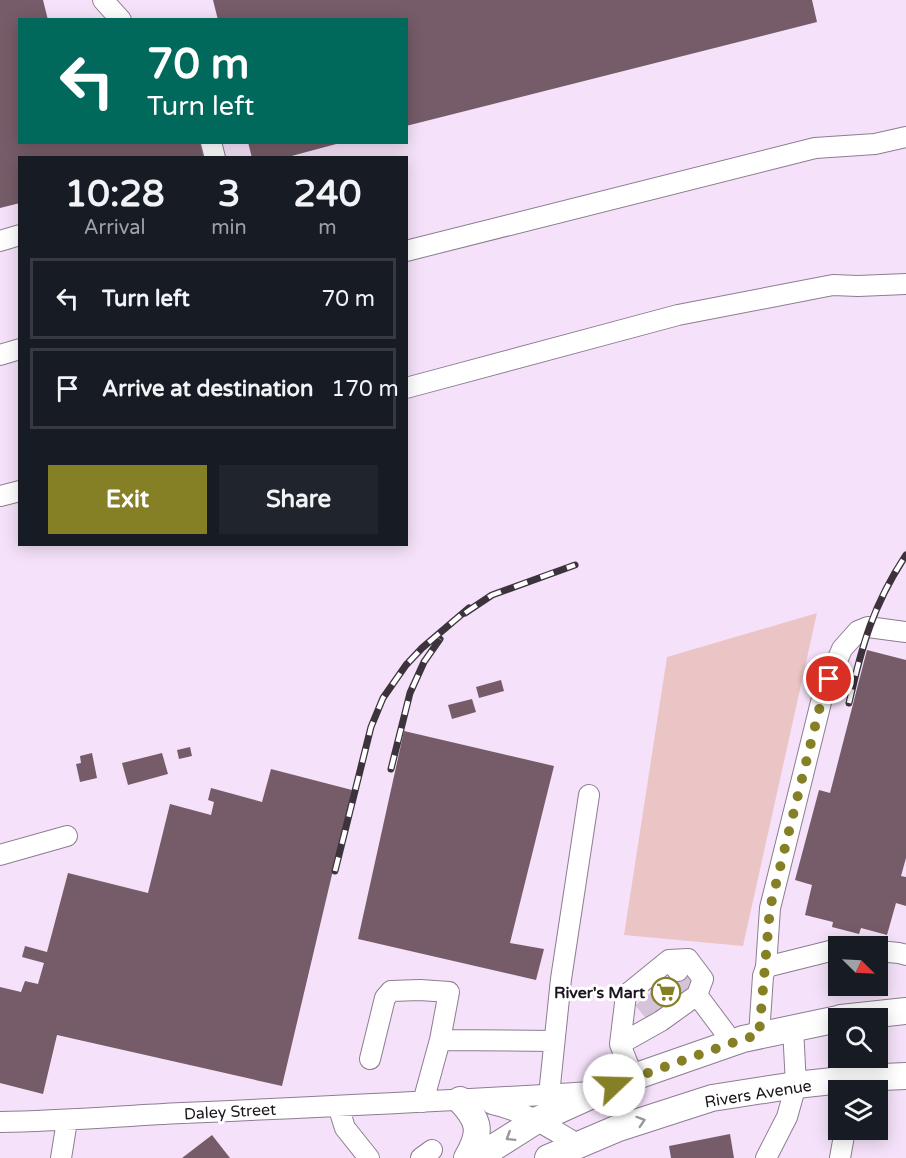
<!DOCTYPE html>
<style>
body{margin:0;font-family:"Varela Round",sans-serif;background:#20242c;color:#f1f3f6;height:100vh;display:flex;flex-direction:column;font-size:22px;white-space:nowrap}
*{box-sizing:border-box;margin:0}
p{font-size:20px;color:#9ea1a6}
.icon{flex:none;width:33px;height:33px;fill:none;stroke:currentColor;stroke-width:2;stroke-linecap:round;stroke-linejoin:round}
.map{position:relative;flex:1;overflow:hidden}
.panel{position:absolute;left:18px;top:156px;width:390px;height:390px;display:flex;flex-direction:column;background:#171b24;border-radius:0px;box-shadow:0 3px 15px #0003}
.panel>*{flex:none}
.guide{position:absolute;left:18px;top:18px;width:390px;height:126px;border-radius:0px;box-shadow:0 3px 15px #0003;background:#00695c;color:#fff;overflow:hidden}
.needle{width:39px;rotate:114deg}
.controls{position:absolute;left:828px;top:936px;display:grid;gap:12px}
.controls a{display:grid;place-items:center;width:60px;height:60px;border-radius:0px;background:#171b24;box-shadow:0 3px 15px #0003;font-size:30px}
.pin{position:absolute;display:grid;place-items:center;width:51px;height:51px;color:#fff;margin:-26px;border:3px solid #fff;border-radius:50%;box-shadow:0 2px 6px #0007}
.me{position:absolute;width:66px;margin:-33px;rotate:69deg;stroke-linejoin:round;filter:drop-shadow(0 0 4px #0008)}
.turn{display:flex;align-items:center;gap:21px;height:126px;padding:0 30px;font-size:27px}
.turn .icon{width:78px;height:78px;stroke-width:2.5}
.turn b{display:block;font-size:42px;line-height:51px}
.eta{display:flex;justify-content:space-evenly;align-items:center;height:102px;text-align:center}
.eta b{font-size:36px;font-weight:700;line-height:42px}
.primary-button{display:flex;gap:12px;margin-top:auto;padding:12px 30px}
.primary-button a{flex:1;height:69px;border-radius:0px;background:#857f26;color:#fff;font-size:24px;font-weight:700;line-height:69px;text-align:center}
.primary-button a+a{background:#20242c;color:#f1f3f6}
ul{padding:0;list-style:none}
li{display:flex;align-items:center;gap:18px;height:81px;margin:0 12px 9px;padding:0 18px;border:3px solid #363941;border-radius:0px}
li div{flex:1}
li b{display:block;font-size:22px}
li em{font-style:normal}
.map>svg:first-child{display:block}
</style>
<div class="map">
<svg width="906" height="1158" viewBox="0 0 906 1158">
<rect width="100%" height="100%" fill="#f5e2fa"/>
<path fill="#ebc5c5" d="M817,613L743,946L624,935L667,657Z"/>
<path fill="#765c68" d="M0,0H43L48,20H20V142H201L204,156L197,158H20V203L0,208Z
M213,0H812L817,22L406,126V20H218Z
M248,142H340V143L284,158H252Z
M867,650L906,660V858L901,876L906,877V906L896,903L887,935L861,928L859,934L832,927L833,922L805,915L812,885L795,880L819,790L830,793Z
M501,680L504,691L479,698L476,687Z
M472,699L476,712L452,719L448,705Z
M404,731L554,766L510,943L544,949L536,980L358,939Z
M190,747L192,756L179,759L177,750Z
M92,753L97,778L80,782L76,764L81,763L80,756Z
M162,753L168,774L128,785L122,763Z
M271,769L352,790L282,1086L57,1035L43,1094L0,1083V987L21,992L25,981L38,984L44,963L22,957L25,946L47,952L68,873L148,893L170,804L211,815L214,802L208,800L211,788L262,802Z
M662,976L680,999L668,1008L651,985Z
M730,1134L734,1158H671L669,1146Z
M212,1135L230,1158H182Z"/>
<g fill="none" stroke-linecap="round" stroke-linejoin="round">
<path stroke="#d4c3d9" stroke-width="20" stroke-dasharray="20 10" stroke-linecap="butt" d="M678,971L692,988
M643,999L657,1016"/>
<g stroke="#8d7c92" stroke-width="22">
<path id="minor" d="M103,0L121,20
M211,142L215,158
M0,241L20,235
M406,251L815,148L875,144L906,137
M0,355L20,349
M406,388L678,315L833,285L858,286L906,284
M0,496L20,491
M0,855L67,836
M878,951L899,953L906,955
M669,960L688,959L703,979L697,995
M766,967L770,908L823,694L842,649L858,631L868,627L906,632
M759,1035L763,976L766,967L838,949
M620,1044L626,995L669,960L678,971
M370,1059L385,998L391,991L420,990L449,992L440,1040
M633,1077L620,1044L661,1021L697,995L733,1043
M549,1095L561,979L589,795
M423,1102L440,1040L554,1041
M492,1104C524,1111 549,1127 577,1144
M338,1106L345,1128L369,1158
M0,1122C61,1121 121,1116 182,1113C318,1107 454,1101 590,1092
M61,1158L67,1121
M421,1158L432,1150
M766,1158L787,1117L796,1085L793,1028
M840,1158L845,1130"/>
</g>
<g stroke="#8d7c92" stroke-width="28">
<path id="major" d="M841,1018L906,1011
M460,1100C480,1121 482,1132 467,1158
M477,1158L537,1120L628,1079L743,1039L838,1019
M548,1158L616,1129L712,1098L796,1085L860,1078L906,1076"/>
</g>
<use href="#minor" stroke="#fff" stroke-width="20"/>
<use href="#major" stroke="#fff" stroke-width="26"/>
<g stroke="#3c333d" stroke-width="7">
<path id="rail" d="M465,613L492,595L575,565
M849,703C862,645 873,605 906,555
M391,769L410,693L424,662L440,639
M335,871L371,727L383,698L406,665L422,648L469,608"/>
</g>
<use href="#rail" stroke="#fff" stroke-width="4.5" stroke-dasharray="14" stroke-linecap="butt"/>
</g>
<defs><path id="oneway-chevron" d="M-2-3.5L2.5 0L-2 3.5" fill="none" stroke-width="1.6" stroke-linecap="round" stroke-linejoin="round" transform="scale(1.5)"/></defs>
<g stroke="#999699">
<use href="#oneway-chevron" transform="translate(641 1121) rotate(-18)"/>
<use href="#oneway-chevron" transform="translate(510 1137) rotate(148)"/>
</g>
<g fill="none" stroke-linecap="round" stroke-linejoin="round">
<path stroke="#857f26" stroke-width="10" stroke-dasharray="0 18" d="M614,1085L743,1039L759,1035L770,908L823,694L829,679"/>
</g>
<defs>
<g id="supermarket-ring" transform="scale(1.5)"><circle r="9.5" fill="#fff" stroke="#857f26" stroke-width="1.5"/><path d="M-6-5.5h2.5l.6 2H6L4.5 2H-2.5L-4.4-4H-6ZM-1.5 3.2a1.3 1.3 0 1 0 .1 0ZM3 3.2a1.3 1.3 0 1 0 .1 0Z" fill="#857f26"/></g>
</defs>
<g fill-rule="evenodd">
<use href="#supermarket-ring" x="666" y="992"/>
</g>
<g text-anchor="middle" stroke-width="6" stroke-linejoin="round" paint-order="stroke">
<g font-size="16" font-weight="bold" fill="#1c151d" stroke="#fff" text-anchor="end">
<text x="645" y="998">River's Mart</text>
</g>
<g font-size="16" fill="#1c151d" stroke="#fff">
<text transform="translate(758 1093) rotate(-9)" y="6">Rivers Avenue</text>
<text transform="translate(230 1111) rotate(-3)" y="6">Daley Street</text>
</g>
</g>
</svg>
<div class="controls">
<a><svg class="needle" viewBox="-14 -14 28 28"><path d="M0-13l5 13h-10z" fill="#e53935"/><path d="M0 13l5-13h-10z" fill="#9ea1a6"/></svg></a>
<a><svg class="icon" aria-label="search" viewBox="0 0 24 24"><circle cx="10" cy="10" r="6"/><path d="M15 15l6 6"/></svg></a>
<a><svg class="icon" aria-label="layers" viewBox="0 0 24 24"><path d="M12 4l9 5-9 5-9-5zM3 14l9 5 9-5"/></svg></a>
</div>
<div class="pin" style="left:829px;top:679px;background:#d93025"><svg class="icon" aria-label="arrive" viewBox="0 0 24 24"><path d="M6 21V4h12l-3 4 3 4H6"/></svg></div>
<svg class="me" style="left:614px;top:1085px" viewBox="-20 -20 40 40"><circle r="19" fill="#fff"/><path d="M0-13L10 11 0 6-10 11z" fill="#857f26"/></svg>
<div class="guide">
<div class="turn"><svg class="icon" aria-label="left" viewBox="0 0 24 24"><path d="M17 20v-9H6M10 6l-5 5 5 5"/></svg><div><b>70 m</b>Turn left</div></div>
</div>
<section class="panel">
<div class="eta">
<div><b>10:28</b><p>Arrival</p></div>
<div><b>3</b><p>min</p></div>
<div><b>240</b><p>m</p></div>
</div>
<ul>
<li><svg class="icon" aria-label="left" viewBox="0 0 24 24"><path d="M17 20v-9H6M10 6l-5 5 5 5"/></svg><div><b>Turn left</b></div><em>70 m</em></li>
<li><svg class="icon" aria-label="arrive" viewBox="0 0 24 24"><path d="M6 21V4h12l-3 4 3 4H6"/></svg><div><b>Arrive at destination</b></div><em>170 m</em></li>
</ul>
<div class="primary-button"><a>Exit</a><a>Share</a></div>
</section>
</div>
